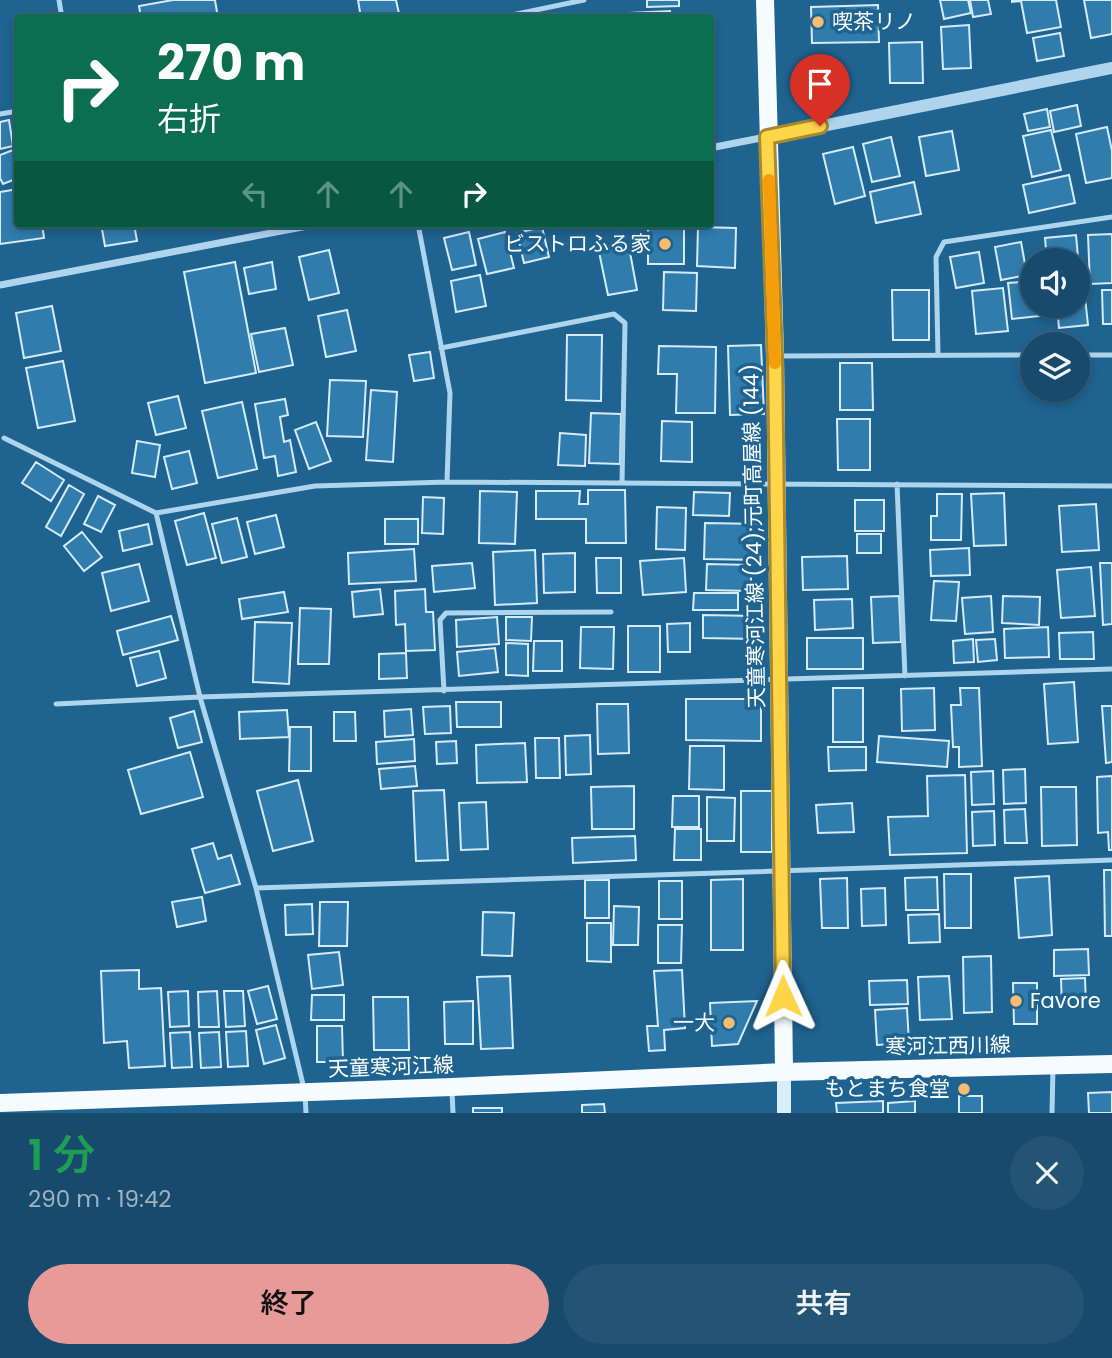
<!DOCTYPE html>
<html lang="ja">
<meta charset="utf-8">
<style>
body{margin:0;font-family:Poppins,"Noto Sans JP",sans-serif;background:#245474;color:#f1f3f6;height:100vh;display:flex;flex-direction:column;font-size:26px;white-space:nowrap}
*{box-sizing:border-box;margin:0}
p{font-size:23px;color:#9eb3c2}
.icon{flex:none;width:38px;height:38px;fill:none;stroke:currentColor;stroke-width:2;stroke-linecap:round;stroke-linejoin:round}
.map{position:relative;height:1113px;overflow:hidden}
.side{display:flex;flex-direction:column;background:#174a6c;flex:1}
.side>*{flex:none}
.hud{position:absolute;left:14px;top:14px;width:700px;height:214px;border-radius:7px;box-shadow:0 4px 10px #0003,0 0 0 2px #36627f;background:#0b6e4f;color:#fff;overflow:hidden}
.fabs{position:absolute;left:1020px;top:248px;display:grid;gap:14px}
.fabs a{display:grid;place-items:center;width:70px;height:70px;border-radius:50%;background:#174a6c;box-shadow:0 4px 10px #0003,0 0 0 2px #36627f;font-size:35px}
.pin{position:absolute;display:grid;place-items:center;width:60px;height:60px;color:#fff;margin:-72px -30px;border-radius:50% 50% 50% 0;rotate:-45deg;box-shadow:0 0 7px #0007}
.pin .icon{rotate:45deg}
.me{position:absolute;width:77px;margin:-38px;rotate:359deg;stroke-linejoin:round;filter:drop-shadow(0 0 5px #0008)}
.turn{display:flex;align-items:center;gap:24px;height:147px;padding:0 28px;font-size:32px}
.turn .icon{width:91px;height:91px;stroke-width:2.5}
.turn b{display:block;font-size:49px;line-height:60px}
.lanes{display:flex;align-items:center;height:66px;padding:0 28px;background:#0003;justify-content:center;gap:35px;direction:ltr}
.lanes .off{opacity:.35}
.round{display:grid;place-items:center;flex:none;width:74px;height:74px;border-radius:37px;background:#245474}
.headline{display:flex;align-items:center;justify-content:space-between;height:119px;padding:0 28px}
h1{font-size:42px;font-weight:600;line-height:52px;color:#1e9e55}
.cta{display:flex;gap:14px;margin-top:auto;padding:14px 28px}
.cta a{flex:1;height:80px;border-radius:42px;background:#e69b98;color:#111;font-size:28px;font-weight:600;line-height:80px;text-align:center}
.cta a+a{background:#245474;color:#f1f3f6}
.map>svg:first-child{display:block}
</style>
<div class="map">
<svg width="1112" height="1113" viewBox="0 0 1112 1113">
<rect width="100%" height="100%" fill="#1f6390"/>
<path fill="#2f7cad" stroke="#d5ebf9" stroke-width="2" d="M173,0H215L218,18H141L139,6Z
M358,0H396L400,18H361Z
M647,0H679V6L647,7Z
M940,0H968L971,13L944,19Z
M970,0H988L991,14L973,17Z
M1012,0H1056L1061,27L1027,33L1021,1L1012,2Z
M1084,0H1112V34L1091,38Z
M878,5L879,42L812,43L811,7Z
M670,11L671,18H629V13Z
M969,25L971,68L943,69L941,27Z
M1060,33L1064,56L1037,61L1033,38Z
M922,42L923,83H890L889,43Z
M1077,105L1081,126L1054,132L1050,111Z
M1047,109L1050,127L1028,131L1024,114Z
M9,120L13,146L0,149V122Z
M1107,127L1112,151V178L1086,183L1076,134Z
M1051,130L1061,170L1032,177L1023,136Z
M952,131L959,170L926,176L919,137Z
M891,137L900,176L872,182L863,144Z
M853,147L865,196L835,204L823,154Z
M13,150L18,161V178L3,184L0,178V155Z
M1069,175L1075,203L1029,213L1023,185Z
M914,182L921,214L876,223L870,192Z
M18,189V224H42L44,238L0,244V192Z
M101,224H134L137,241L105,246Z
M648,224H684V264H648Z
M542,227L549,257L524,263L517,233Z
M698,227L736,228L735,268L697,266Z
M469,232L476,265L452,270L444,238Z
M505,232L514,268L487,274L478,239Z
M1112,234V283L1090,284L1088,235Z
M1076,235L1079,268L1078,261H1047L1045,238Z
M1021,242L1027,275L1001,280L995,247Z
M629,247L637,290L608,295L599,252Z
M329,250L339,293L309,300L299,257Z
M979,252L984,283L956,288L950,257Z
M235,262L256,373L205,383L184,272Z
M272,262L276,289L249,294L244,268Z
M664,272L697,273L696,311L663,310Z
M480,275L486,306L456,312L451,281Z
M1078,278H1083L1088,325L1059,328L1057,306H1078Z
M1032,281V306H1047L1048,315L1012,319L1008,283Z
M1003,288L1008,331L976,334L972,291Z
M892,290H929V340H893Z
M1102,290H1112V324H1103Z
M52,306L61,351L24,358L16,313Z
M347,310L356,351L326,357L318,316Z
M285,328L293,365L259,372L251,334Z
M567,335H602L601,401L566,400Z
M761,345L764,414L730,415L728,346Z
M659,346L716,347L715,413H676L677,374H658Z
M430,352L434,378L414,381L409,355Z
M63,361L75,421L38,428L26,368Z
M840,363H872L873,410H840Z
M330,380L366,381L363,437L327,436Z
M371,390L397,392L393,462L366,460Z
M178,396L186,428L156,435L148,403Z
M285,399L288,415L280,417L284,442L290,440L296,472L278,476L275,456L264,458L255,404Z
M242,402L257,469L218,478L202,411Z
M591,413L621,414L620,464L589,463Z
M837,419H870V470H838Z
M662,421L692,422V462L661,461Z
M316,422L331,461L309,469L295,430Z
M560,433L586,435L585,466L558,465Z
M137,441L160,445L155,477L132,473Z
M189,451L197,483L172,489L164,457Z
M36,462L64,480L51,501L22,483Z
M69,485L84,494L61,536L46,527Z
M588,490H625L626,543H586V519H536V491H580L579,504H588Z
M480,491L517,492L515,544L479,543Z
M694,492L730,493L729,516L693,515Z
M1004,493L1006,545L974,546L971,494Z
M937,494H962L961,540H931V516H937Z
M98,496L115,505L101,532L84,524Z
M423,497L444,498L443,534L422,533Z
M855,500H884V531H855Z
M1096,504L1099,550L1062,552L1059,506Z
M657,507L686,508L685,550L656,549Z
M204,513L216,558L187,565L175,521Z
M276,515L284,547L255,554L247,522Z
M237,518L247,557L222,563L212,524Z
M385,519H418V544H385Z
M705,523L760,524V560L704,559Z
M148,524L152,544L123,551L119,531Z
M82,532L102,557L84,571L64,546Z
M857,534H881V553H857Z
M969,548L970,575L931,576L930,550Z
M414,549L416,581L349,584L348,553Z
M535,550L537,603L495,605L493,552Z
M575,553V592L544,593L543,554Z
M847,556L848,589L803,590L802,557Z
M596,558H621V593H597Z
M684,558L686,592L643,595L640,561Z
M472,563L475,588L434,592L432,566Z
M1100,563H1112V624L1103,625Z
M139,564L149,601L111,611L102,573Z
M707,564L751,565V591L706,590Z
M1091,567L1095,616L1061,618L1057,570Z
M934,581L959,582L956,621L931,620Z
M380,589L383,614L354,617L352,592Z
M425,589L426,612H433L435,650L406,651L405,624L396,625L395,591Z
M284,592L288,612L242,619L239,599Z
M694,593H738V610H693Z
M899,596L901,642L873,643L871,597Z
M991,596L993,632L965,634L962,598Z
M1003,596L1040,597L1039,625L1002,623Z
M852,599L853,628L815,630L814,600Z
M300,608L331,609L329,664H298Z
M703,615L756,616V639L703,638Z
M171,616L178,640L123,655L117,631Z
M497,617L499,644L457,647L456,620Z
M506,617H532L531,641L506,640Z
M255,622L292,623L289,684L253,682Z
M690,623V652H668L667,624Z
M628,626H660V672H628Z
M581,627H614L613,669L580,668Z
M1048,627L1049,657L1005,658L1004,629Z
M1093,632L1094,659H1060L1059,633Z
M807,638H863V669H807Z
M973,639L974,662L954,663L953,641Z
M995,639L997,660L978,662L976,640Z
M534,641H562V671H533Z
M506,643L528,644V676L506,675Z
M495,648L498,672L459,676L457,652Z
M159,651L166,678L137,686L130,658Z
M406,653L407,678L379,679V654Z
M1074,682L1078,742L1048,744L1044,684Z
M833,688H863V742H833Z
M934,688L935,730L902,731L901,689Z
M960,688H979L982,766L959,767V747H953L951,705H961Z
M686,699H761V741L686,740Z
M456,702H501V727H457Z
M597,704H628L629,753L598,754Z
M450,706L451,733L425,734L423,707Z
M1102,706H1112V762L1106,763Z
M411,709L413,735L385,737L384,711Z
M287,710L289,737L240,739L239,712Z
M194,711L202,742L178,748L170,718Z
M334,712H355L356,741H334Z
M290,727H311V771H289Z
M590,735L591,774L566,775L565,736Z
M879,736L949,741L947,767L877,762Z
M535,738H559L560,778H536Z
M414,739L415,761L377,764L376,742Z
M456,741L457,763L437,764L436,742Z
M525,743L527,782L477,783L476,745Z
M690,746H724V790L689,789Z
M828,747H866V770L829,771Z
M190,752L203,797L141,814L128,770Z
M415,766L417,786L381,789L379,769Z
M1025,769L1026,803L1004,804L1003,770Z
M993,771L994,804L972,805L971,772Z
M965,775L967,853L890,855L888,817L928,816L927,776Z
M1112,776V850H1109L1108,832L1098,833L1097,777Z
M298,780L313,841L273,851L257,791Z
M634,786V829H592L591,787Z
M1041,787H1076L1077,845L1042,846Z
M444,790L448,860L416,861L413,791Z
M741,791H772V852H741Z
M673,796H699V827H672Z
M707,797L735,798L734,841H707Z
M486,802L488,849L461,850L459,803Z
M852,803L854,832L818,833L816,805Z
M1025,809L1027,843H1005L1004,810Z
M994,811L995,845L973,846L972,812Z
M675,829H701V860H674Z
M635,836L636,860L573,863L572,838Z
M213,843L218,859L231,855L240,884L205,893L192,849Z
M1104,870H1112V936H1105Z
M944,874H971V928H945Z
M1049,876L1052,935L1019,938L1015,878Z
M937,877L938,910H906L905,878Z
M847,878L848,928H822L820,879Z
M743,879V950H711V880Z
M585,880H609V918H585Z
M659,881H682V919H659Z
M885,888L886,925L862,926L861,889Z
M202,897L206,921L177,927L172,902Z
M320,902H348L347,946H319Z
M312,904L313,934L286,935L285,905Z
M614,906L639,907L638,945H613Z
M483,912L514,913L512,956L482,955Z
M939,914L940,942L909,943L908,915Z
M587,923H611V962L587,961Z
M658,925H682L681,963H658Z
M1088,949L1089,975L1054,976V950Z
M339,952L343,985L312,989L308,955Z
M991,956L992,1012L964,1013L963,957Z
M139,970V989L161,988L165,1066L129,1068L127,1041L104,1043L101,971Z
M682,970L685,1028L664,1030L665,1050L649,1051L647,1026H658L654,971Z
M510,976L513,1048L481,1049L477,977Z
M949,976L952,1019L920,1020L918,977Z
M1085,978L1086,1006L1062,1007L1061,979Z
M907,980L908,1004L870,1005L869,981Z
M1013,983H1037V1024H1014Z
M268,986L277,1019L257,1024L248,991Z
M188,991L189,1026L170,1027L168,992Z
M217,991L219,1027H199L198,992Z
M224,991H243L245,1026L226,1027Z
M312,995H344V1020H311Z
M373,997H408L409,1050H374Z
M473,1001V1044H445L444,1002Z
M757,1001L738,1044L712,1046L710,1003Z
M907,1008L909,1043L877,1045L875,1010Z
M276,1025L285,1058L264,1064L256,1030Z
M317,1026H342L343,1062H317Z
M246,1031L248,1066L228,1067L226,1032Z
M190,1032L192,1067L172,1068L170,1033Z
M219,1032L221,1067L201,1068L199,1033Z
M1112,1092V1113H1089L1088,1093Z
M959,1096H982V1113H959Z
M883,1101V1113H837L836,1103Z
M915,1101V1113H888V1103Z
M604,1104L605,1113H582V1105Z
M473,1108H502V1113H473Z"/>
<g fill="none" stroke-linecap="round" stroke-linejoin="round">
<path stroke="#afd5ed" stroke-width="5" d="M59,0L62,18
M497,18L584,0
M0,114L18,111
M418,224L450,393L447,482
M441,348L614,314L625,323L622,483
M938,355L936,257L944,242L1112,217
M1078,355H1112
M777,356L1032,355
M4,438L156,513L200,697L256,888L305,1093L306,1113
M897,484L905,676
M156,513L315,486L447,482L1112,486
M444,691L440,620L446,613L611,612
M56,704L200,697L1112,669
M256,888L1112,860
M452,1091L453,1113
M1052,1113L1053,1067"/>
<path stroke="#afd5ed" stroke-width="7" d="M710,148L766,137
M0,285L318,224"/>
<path stroke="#afd5ed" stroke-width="12" d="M767,137L1112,68"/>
<path stroke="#dbedfa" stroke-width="14" d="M784,1113V1072"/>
<path stroke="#f5fbff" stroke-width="18" d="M765,0L775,356L784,1072
M0,1103L452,1087L784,1072L1112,1064"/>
</g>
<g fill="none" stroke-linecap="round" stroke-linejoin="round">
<g stroke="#a68a30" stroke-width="18">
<path id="route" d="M783,996L775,356L767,137L820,126"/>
</g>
<use href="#route" stroke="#ffd54a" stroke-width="12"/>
<path stroke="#f59e0b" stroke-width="12" d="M769,180L775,363"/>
</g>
<g fill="#fbbc6f" stroke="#1f6390" stroke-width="2.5">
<circle cx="818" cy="22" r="7"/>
<circle cx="665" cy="244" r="7"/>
<circle cx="1016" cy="1001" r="7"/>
<circle cx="729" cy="1023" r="7"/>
<circle cx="964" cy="1089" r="7"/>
</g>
<g text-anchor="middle" stroke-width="7" stroke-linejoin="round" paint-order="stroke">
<g font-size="21" fill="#fff" stroke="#1f6390" text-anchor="end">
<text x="832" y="29" text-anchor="start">喫茶リノ</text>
<text x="651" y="251">ビストロふる家</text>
<text x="1030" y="1008" text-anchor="start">Favore</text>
<text x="715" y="1030">一大</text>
<text x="950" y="1096">もとまち食堂</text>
</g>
<g font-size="21" fill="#fff" stroke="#1f6390">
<text transform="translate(754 536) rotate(-91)" y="7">天童寒河江線 (24);元町高屋線 (144)</text>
<text transform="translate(948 1046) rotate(-1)" y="7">寒河江西川線</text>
<text transform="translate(391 1067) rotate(-2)" y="7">天童寒河江線</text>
</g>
</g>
</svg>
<div class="fabs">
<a><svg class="icon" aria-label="sound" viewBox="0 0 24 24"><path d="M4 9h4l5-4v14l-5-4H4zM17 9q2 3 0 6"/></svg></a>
<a><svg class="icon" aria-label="layers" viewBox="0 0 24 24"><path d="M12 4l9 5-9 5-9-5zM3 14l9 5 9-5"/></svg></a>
</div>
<div class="pin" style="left:820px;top:126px;background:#d93025"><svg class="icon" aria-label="arrive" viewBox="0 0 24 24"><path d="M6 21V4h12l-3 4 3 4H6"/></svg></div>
<svg class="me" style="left:783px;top:996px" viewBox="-20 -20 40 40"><path d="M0-17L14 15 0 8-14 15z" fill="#ffd54a" stroke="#fff" stroke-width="4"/></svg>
<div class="hud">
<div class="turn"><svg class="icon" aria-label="right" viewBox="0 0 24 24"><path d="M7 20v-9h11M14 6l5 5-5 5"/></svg><div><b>270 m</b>右折</div></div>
<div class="lanes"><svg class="icon off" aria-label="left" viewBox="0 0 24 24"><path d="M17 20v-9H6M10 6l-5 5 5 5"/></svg><svg class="icon off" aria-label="ahead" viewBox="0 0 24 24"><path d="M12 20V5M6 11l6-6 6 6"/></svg><svg class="icon off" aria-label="ahead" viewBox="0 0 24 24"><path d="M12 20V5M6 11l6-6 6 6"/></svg><svg class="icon" aria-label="right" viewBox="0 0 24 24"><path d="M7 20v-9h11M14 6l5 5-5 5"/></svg></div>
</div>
</div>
<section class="side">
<div class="headline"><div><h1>1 分</h1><p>290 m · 19:42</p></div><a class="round"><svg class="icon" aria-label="close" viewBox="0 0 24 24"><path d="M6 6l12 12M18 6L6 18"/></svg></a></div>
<div class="cta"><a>終了</a><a>共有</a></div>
</section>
